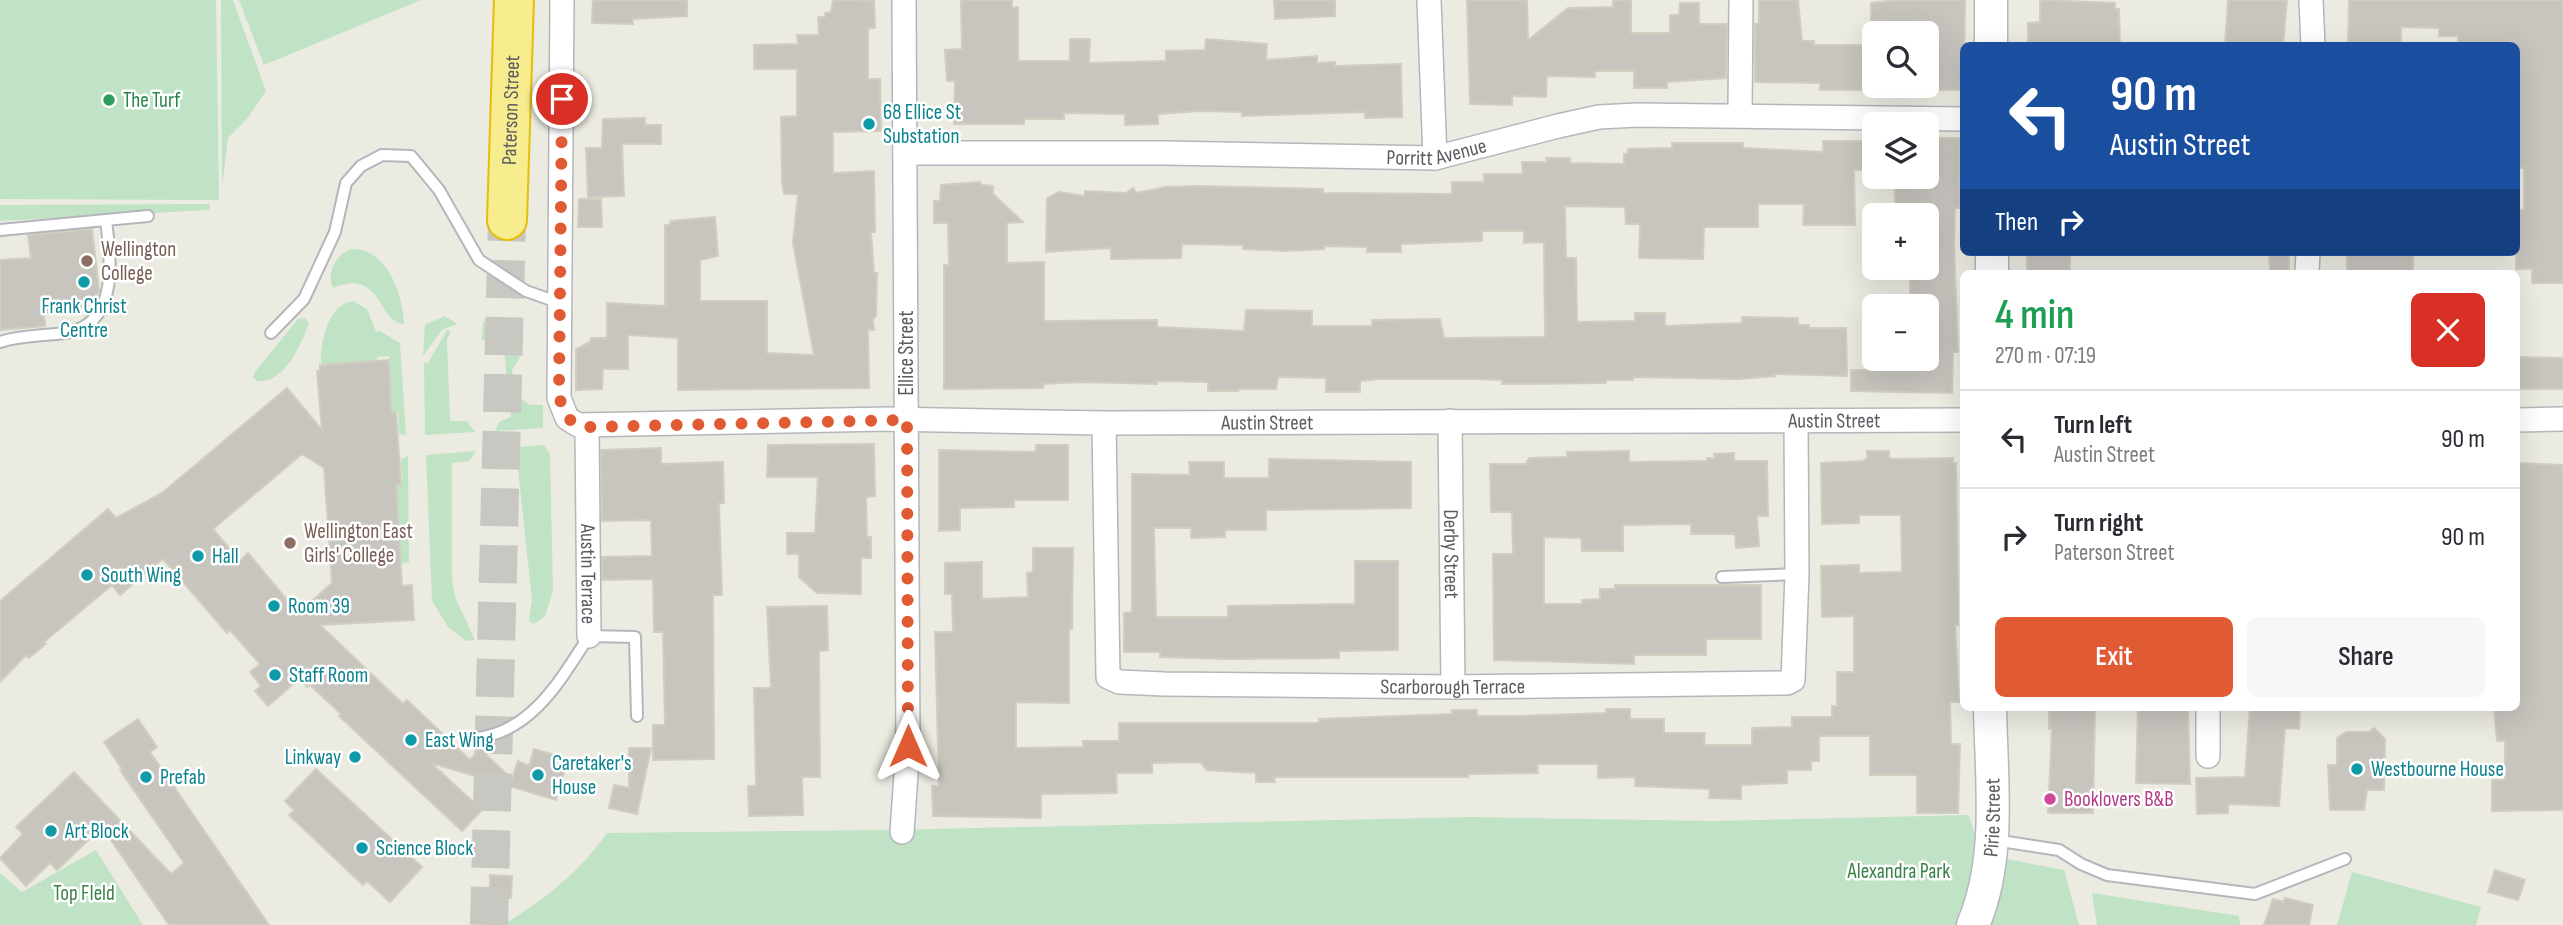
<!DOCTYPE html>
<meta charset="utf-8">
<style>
body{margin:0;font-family:"Sofia Sans Condensed",sans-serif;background:#f7f7f7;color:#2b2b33;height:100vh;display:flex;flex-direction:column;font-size:26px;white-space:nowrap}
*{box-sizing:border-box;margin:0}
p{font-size:23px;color:#7c7c81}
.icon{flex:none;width:38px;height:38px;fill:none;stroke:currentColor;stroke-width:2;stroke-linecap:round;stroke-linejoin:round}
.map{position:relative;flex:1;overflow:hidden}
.sheet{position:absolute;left:1960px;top:270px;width:560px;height:441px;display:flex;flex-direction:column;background:#fff;border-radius:10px;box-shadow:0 7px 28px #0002}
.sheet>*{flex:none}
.guide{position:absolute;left:1960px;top:42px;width:560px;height:214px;border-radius:10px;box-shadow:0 7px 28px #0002;background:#1a4fa0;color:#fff;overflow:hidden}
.fabs{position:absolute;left:1862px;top:21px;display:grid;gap:14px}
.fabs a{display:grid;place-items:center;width:77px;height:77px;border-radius:10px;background:#fff;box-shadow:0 7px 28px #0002;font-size:35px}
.pin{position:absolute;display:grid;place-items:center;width:60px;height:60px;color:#fff;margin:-30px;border:4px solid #fff;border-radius:50%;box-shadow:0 2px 7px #0007}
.me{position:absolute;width:77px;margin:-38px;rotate:0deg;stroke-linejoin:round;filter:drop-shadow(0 0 5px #0008)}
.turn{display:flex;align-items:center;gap:24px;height:147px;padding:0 35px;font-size:32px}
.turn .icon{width:91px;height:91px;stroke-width:2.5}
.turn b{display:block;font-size:49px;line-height:60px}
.then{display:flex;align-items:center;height:66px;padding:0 35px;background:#0003;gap:14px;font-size:26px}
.round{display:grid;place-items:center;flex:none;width:74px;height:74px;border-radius:10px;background:#f7f7f7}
.headline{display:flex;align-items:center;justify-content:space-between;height:119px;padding:0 35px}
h1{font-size:42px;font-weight:600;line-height:52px;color:#1e9e55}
.cta{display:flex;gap:14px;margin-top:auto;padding:14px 35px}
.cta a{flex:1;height:80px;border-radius:10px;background:#e05a34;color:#fff;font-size:28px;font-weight:600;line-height:80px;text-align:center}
.cta a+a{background:#f7f7f7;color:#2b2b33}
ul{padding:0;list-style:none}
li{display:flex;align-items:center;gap:21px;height:98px;padding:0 35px;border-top:2px solid #e1e1e2}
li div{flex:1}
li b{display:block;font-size:26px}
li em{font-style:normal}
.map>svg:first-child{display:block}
</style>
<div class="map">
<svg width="2563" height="925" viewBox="0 0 2563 925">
<rect width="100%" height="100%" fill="#ecebe2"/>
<path fill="#bfe3c4" d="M0,0H216L219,200L0,199Z
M221,0H233L266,91L247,119L228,138L222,187Z
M239,0H421L264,65Z
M210,204L209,210L0,221V205Z
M351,249C387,248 403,294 404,324C377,322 382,267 333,288C326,273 336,255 351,249Z
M353,301L367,309L376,332L380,331L400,343L406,435L399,434L398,412L391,413L389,356L377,357V361L321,365C320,343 327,305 353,301Z
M445,316L457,324L442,330L423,356L425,325Z
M298,319L305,318L309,323C302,343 284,385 257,381L253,377L255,372Z
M483,320L487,326L496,322L495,328H501C511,335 509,351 520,357L512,370L515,394L530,405H543V428L495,431L500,421L511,417L503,341L482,340Z
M447,330L451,332L447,339L450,421H467L475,432L425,435L424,363H428Z
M544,445L550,454L553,591L545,616L534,624L529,621L532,599L517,460L505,458L496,449Z
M476,451L469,461L452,463V579L455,597L475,640L466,641L448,627L432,601L426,455Z
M408,456L409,562L401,564L396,485L402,481L401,459Z
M1969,815L1980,854L2064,870L2079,925H503C545,899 579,873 607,833L889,830L1470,817L1712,821Z
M96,850L143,925H0V873L22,892Z
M2352,872L2481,907L2476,925H2337Z
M2092,893L2239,916L2240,925H2097Z"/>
<path fill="#c8c5bf" stroke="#d1cec0" stroke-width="2" fill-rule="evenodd" d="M593,0H687V16L633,19V24L592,23Z
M833,0L874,1L875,28H868V79H880L881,131L833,132V173L874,171L875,232H871L874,273H877L876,316L873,319L874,330H868L869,388L678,390V338L628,335V369H603L602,389L576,390V349L590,342L591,338H607V303L665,306V225H670L671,221L715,217L718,256L700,260V301H767V353L814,355L793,243L798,194H784L782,182L781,117L797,116V69H754V45L798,44L797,35H819L818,17H825V13L831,12Z
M961,0H1012V8L1018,7V61H1070V39H1090L1089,63L1166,61V51L1205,50L1206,39L1267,44L1266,60L1317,56V63L1335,62V66L1401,64L1402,117L1365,118V112L1242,116V112L1199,111L1158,114V124L1125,125V114L1064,113V119H1024V124H954L955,81H947L945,50L962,49Z
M1274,0H1335V16L1275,19Z
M1467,0H1527L1528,40L1568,8L1613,7V0H1631V33H1670V15H1679L1680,3H1699V24H1727L1726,78L1667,82V88H1634V71H1595V77L1547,76L1546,97L1512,96V105L1470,104Z
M1759,0H1798L1802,41H1814V45H1874V90H1820V83L1755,82V24H1759Z
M1897,0H1965L1964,90H1932V29H1871V3Z
M2040,0L2115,3V9H2119L2120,46H2028V23L2040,22Z
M2228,0H2287L2283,46H2225Z
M2349,0H2563V283H2532V269H2516V210H2524V168H2517L2516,46H2458V36H2439V28L2401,27V46H2348Z
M645,118V125H661V144H622L624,196L588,197L586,148H602L603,119Z
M1927,138H1960V208H1955L1954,243L1958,352H1953L1952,393L1851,391V370H1909V359H1927V306H1916V294H1910V268H1927V208H1895V177H1927Z
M1823,141H1871V148H1874V170H1854L1855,225H1803L1804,204H1758V227H1704L1703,259L1639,258L1640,224H1626L1625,207L1565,206L1566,258H1576L1577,322L1635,321V313H1665V326L1742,323V317L1798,318V325H1809V328H1846L1847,376L1775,374V376L1738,379L1633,377V380H1606V383L1524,384H1502V380L1478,379H1381L1360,381V392H1326V378L1278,377L1276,389H1238V391H1208V382L1157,381V384L1081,382L1043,384V388L944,389V265H949L948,223H934V201H940L941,185L980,182L982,185L993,186V194L1023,222L1007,223V263L1044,262V321L1157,320V327L1244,331L1246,310L1312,311V326H1372V320L1440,319L1444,338L1545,337L1544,242L1524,243V231H1482V241L1401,244V252H1367V247L1324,246V249L1286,251L1243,249V245L1182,244L1181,258L1111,259V248L1046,252L1047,198L1059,192L1085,196V191L1126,193L1133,188L1137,193L1165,187L1199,186L1323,189V193L1452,194V182H1484V174H1523L1522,162H1547L1546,158H1570V163L1624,164V154H1628V149L1672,148V143H1743V148L1823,152Z
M579,199H601L602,227H578Z
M92,229L99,291L93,305L44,313L45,326L0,330V260L31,258L28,235Z
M2027,252H2070V273H2027Z
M2269,252H2289V272L2270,271Z
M2347,252L2413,253V273H2347Z
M2516,357L2563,358V389H2516Z
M389,360L391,413L396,412L401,484L396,485L402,586L412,585L414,620L320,625L403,704L407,700L470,760L480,749L512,779L518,761L529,766L534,749L568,759L556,800L431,763L482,810L462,831L339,716L341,714L310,685L307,687L300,678L268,706L255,691L261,686L250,672L260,664L230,630L227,633L163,559L120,595L112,585L44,642L46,644L29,658L26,655L0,682V601L108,509L116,518L162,493L287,388L322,430L317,371L320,370V365ZM302,454L324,468L332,583L298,613L248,553L240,561L213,529Z
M874,444L875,496L866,497L867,537H871V558H861V594L817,593L799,577V554H787V533H815L818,477H767L768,445Z
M1036,445H1068V500H1014V507L960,508V530L939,531V450L1036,452Z
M661,448V464L723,462L724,503H719L722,595H713L714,759L653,760V725H665L663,632H654L653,579L602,580V557L652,556L651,520L602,521L601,450Z
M1629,451V462L1707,461V458H1715L1714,454L1734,453V461H1767L1768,516H1757L1759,546L1736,548L1735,534H1691V524L1623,525V551H1582L1581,538L1544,537V604H1582V600L1600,599V589H1615V585H1761V639H1706V655H1634V664L1494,660L1493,554H1513L1512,512H1491L1490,464H1526L1529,458L1567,457V452Z
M1867,451H1889V458L1893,459L1953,458V463H1956L1958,598V625H1955L1959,702H1950L1951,744H1960L1958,813H1917V775H1870V736H1819V761H1811V770H1787V783L1741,785V799L1709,798L1710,789L1635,786V777L1598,778V764H1537L1538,773L1468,774V777H1274L1275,782H1256V773L1207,770L1200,762L1152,763V773H1116L1117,793L1041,794V818L933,816L932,786H939L935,632H953L952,594H945V563L982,562V599L1028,597L1027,573L1033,572V548H1073L1072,629H1069V703L1016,702V748L1083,747V741H1119V723H1319V719L1452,714V710H1477V716H1520L1606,713V709H1630V719H1664V733H1705L1704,745H1752V728L1792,727V717H1832V706H1837V672H1854V616L1822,617L1821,566L1859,565V573L1902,572L1901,515H1859V523L1822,524L1821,463L1863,461L1867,458Z
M1269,459L1411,462V508L1266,510V530H1225V537L1191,538V528H1154L1156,617H1228V606L1355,604V561H1398V650L1339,651V658L1229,659L1160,657V652H1124V613L1132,612V474L1190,475L1189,462H1224V478H1269Z
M2516,463L2563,465V810L2492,811V780H2505V741H2497L2494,707H2516Z
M827,606L828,650L819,651L820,777H802L803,815L749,816L748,786H756L754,688H771L767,607Z
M2049,707H2095L2093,813H2048L2052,729H2049Z
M2138,707H2188L2190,784L2136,783Z
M2250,707H2300L2299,729L2285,728L2279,806L2228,804V813L2197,814L2196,778L2245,777Z
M138,719L157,747L150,752L269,925H169L102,827L57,870L50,863L26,886L0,858L23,834L16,827L74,772L171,874L184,863L120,770L122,769L104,742Z
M2374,728L2385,739L2384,790H2367L2364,810H2330L2328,765H2337V738L2346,732H2370Z
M629,748H651L637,814L609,808L614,785L629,788Z
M316,769L422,867L390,902L367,881L363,885L289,815L294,810L285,801Z
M2495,870L2525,880L2518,900L2488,892Z
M490,875L512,876L511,898L490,897Z
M2285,898L2313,905L2309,925H2264L2273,899L2284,902Z"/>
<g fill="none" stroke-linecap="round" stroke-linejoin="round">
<path stroke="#c8c7c2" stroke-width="38" stroke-dasharray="38 19" stroke-linecap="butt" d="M489,925L507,220"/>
<g stroke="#b4b6bc" stroke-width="14">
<path id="lane" d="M0,230L148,216
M271,333L304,299L335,232L346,183L361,166L382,155L411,156L439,190L479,260L526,291L560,303
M0,342C22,335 42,336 65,333C119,325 111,261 106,220
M1722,577L1797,574
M476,738C532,732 561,679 589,636L635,637L637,716
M1994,840L2059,850L2081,864L2107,875L2255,894L2345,859"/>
</g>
<g stroke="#b4b6bc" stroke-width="26">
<g id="street">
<path id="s1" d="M562,0L559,398L567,418L578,425L887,419L1104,423L1964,420"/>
<path d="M1429,0L1435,158"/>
<path d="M2311,0L2313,46"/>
<path d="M1740,114L1741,0"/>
<path id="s2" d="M905,153H1166L1435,158L1558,126L1599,117L1637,115L1964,119"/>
<path d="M2307,273L2308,252"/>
<path d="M2516,420L2563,419"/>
<path id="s3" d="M1450,421L1453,687"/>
<path id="s4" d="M1104,423L1108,677L1119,682L1164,684L1453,687L1787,683L1793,680L1797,574L1796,422"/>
<path id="s5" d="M587,427L589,636"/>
<path d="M2208,756V707"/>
<path d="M902,832L908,746L904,0"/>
</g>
</g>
<g stroke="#b5b7be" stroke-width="35">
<g id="secondary">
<path d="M1991,0V46"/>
<path d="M1992,273V252"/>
<path id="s6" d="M1973,925C2002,857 1991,779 1990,707"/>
</g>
</g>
<g stroke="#e3be0b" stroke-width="42">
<g id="highway">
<path id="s7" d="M507,220L514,0"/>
</g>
</g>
<use href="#lane" stroke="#fff" stroke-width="10"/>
<use href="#street" stroke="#fff" stroke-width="23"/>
<use href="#secondary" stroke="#fff" stroke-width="32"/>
<use href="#highway" stroke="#f7ec8e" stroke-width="38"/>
</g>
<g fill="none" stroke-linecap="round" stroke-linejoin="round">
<path stroke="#e05a34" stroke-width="12" stroke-dasharray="0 21.6" d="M562,99L559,388C560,408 565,424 587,427L907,420L908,746"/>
</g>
<circle fill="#2e9e5b" stroke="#fff" stroke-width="2.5" cx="109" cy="100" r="7"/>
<g fill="#0f9aa8" stroke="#fff" stroke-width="2.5">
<circle cx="869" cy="124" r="7"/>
<circle cx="84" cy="282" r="7"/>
<circle cx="198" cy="556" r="7"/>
<circle cx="87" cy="575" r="7"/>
<circle cx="274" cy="606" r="7"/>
<circle cx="275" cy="675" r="7"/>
<circle cx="411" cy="740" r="7"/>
<circle cx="355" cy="757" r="7"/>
<circle cx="2357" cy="769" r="7"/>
<circle cx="538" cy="775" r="7"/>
<circle cx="146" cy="777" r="7"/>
<circle cx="51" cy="831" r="7"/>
<circle cx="362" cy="848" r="7"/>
</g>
<g fill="#8d6e63" stroke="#fff" stroke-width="2.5">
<circle cx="87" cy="261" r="7"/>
<circle cx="290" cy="543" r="7"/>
</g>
<circle fill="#d1479c" stroke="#fff" stroke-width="2.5" cx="2050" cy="799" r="7"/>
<g text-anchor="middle" stroke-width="5" stroke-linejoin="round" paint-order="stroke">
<g font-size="21" fill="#27864d" stroke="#fff" text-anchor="start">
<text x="123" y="107">The Turf</text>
</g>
<g font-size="21" fill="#5a5c62" stroke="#fff">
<text dy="7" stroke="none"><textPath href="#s7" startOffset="110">Paterson Street</textPath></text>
<text dy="7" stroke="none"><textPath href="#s2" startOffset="532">Porritt Avenue</textPath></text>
<text transform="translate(906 353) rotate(-90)" y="7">Ellice Street</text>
<text dy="7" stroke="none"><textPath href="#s1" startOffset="1122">Austin Street</textPath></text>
<text dy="7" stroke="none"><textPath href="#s1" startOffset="1689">Austin Street</textPath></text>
<text dy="7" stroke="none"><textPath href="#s3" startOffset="133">Derby Street</textPath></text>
<text dy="7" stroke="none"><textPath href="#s5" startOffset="147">Austin Terrace</textPath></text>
<text dy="7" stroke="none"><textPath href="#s4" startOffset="600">Scarborough Terrace</textPath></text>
<text dy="7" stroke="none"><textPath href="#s6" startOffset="110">Pirie Street</textPath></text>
</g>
<g font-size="21" fill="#0d838f" stroke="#fff" text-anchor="start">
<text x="883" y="119">68 Ellice St<tspan x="883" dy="24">Substation</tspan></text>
<text x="84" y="313" text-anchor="middle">Frank Christ<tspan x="84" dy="24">Centre</tspan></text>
<text x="212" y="563">Hall</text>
<text x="101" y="582">South Wing</text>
<text x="288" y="613">Room 39</text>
<text x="289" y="682">Staff Room</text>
<text x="425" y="747">East Wing</text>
<text x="341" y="764" text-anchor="end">Linkway</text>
<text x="552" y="770">Caretaker's<tspan x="552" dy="24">House</tspan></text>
<text x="2371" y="776">Westbourne House</text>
<text x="160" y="784">Prefab</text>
<text x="65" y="838">Art Block</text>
<text x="376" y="855">Science Block</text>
</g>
<g font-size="21" fill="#785e54" stroke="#fff" text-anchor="start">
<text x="101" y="256">Wellington<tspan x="101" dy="24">College</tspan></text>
<text x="304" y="538">Wellington East<tspan x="304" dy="24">Girls' College</tspan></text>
</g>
<g font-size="21" fill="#b23c85" stroke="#fff" text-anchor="start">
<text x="2064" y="806">Booklovers B&amp;B</text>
</g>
<g font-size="21" fill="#398247" stroke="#fff">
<text x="1899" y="878">Alexandra Park</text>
<text x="84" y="900">Top FIeld</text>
</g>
</g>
</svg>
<div class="fabs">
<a><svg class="icon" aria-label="search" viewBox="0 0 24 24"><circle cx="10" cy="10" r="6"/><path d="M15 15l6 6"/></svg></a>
<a><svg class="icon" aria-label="layers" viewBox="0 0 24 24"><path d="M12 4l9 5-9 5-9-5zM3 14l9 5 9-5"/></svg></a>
<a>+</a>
<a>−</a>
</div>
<div class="pin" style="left:562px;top:99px;background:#d93025"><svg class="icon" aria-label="arrive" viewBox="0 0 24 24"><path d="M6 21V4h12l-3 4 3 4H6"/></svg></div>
<svg class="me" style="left:908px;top:746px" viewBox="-20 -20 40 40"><path d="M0-17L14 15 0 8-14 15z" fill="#e05a34" stroke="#fff" stroke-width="4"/></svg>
<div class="guide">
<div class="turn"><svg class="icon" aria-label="left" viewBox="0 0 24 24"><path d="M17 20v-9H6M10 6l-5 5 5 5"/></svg><div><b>90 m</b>Austin Street</div></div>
<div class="then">Then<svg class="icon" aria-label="right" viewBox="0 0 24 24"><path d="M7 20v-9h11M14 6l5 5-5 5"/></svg></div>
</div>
<section class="sheet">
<div class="headline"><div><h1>4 min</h1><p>270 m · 07:19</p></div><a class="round" style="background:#d93025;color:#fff"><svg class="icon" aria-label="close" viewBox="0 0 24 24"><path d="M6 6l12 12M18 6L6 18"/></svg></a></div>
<ul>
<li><svg class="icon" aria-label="left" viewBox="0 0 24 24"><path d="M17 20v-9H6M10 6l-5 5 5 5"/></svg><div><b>Turn left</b><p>Austin Street</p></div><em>90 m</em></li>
<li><svg class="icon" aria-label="right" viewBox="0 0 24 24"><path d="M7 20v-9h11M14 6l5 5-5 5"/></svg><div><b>Turn right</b><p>Paterson Street</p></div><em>90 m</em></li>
</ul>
<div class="cta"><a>Exit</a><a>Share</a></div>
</section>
</div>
